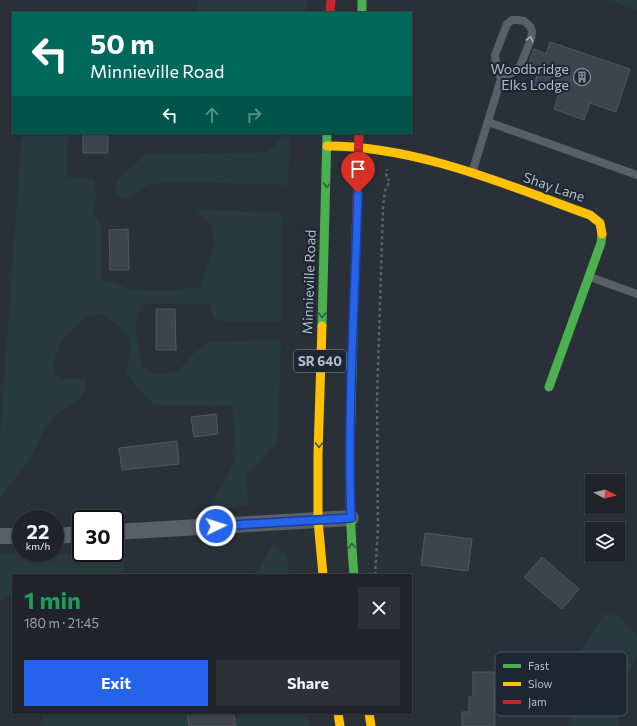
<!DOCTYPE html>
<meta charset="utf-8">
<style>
body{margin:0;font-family:Commissioner,sans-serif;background:#2d3036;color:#f1f3f6;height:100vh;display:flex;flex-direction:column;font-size:15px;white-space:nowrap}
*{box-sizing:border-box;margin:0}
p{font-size:13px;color:#a2a4a8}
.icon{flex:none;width:22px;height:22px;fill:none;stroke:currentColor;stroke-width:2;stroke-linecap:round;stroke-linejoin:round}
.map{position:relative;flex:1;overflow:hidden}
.side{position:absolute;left:12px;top:574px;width:400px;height:140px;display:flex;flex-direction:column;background:#20242a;border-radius:0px;box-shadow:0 1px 3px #0004,0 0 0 1px #3d4147}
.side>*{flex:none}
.guide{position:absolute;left:12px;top:12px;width:400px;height:122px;border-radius:0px;box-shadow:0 1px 3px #0004,0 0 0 1px #3d4147;background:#00695c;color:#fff;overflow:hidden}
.needle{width:26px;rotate:97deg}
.tools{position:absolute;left:585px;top:474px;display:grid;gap:8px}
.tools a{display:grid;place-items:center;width:40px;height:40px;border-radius:0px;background:#20242a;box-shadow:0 1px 3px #0004,0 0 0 1px #3d4147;font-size:20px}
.speed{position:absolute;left:12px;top:510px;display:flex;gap:8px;font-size:20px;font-weight:700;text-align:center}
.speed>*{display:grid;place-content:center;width:52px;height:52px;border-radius:50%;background:#20242a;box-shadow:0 1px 3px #0004,0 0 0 1px #3d4147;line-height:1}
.speed small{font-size:10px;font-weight:400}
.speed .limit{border:2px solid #111;border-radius:6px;background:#fff;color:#111}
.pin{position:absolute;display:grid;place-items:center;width:34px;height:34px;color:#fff;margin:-41px -17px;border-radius:50% 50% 50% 0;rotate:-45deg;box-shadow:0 0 4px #0007}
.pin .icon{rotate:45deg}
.me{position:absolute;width:44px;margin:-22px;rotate:86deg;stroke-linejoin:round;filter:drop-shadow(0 0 3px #0008)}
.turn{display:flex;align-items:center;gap:14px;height:84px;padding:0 12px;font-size:18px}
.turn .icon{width:52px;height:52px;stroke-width:2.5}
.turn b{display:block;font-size:28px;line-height:34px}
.lanes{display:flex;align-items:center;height:38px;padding:0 12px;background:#0003;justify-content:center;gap:20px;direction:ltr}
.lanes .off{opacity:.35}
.round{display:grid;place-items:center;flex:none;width:42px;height:42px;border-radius:0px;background:#2d3036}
.summary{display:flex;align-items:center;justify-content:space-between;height:68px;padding:0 12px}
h1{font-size:24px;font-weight:700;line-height:30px;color:#1e9e55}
.action{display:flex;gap:8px;margin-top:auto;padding:8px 12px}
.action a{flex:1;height:46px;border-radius:0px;background:#2563eb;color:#fff;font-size:16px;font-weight:700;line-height:46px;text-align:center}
.action a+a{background:#2d3036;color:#f1f3f6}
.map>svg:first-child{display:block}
</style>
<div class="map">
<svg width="637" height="726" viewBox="0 0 637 726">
<rect width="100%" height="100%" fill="#2a3038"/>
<path fill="#273a3e" d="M199,0H306V13H196Z
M608,0H637V10Z
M22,133H68L66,177L94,179L96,195L93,212L101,224V280L115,282L127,289L165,291L200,287L215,242L212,226L195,209L282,213L281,321H223L214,318L209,304H142L136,320L137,342L142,366L157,375L177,372L193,354L208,342L281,340L278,441L247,475L248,505L205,511L224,483L236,457L232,406L154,405L142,393L126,373L131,348L127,333L103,314L86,317L63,338L54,360L55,374L64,379L85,378L86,390L77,401L54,416L44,430L31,457L0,498V435Z
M285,133H290L288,185L167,182L148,185L126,199L116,194L117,180L146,154L267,152L275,145Z
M273,544L287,555L289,575H252L258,570Z
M21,552H55L82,557H124V575H13V593L0,600V554Z
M604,614L618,616L637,636V656L629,671L617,709L619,726H572L564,698L559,667L583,648Z
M41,713H308L309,726H44Z"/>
<path fill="#3f444c" stroke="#52575f" d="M550,42L630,69L616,112L590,103L584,120L554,109L559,93L534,85L539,69L528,65L534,49L546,54Z
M83,133H108V153H83Z
M128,229L129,270H110L109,230Z
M156,309H175L176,350H156Z
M216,414L218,434L194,437L191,417Z
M177,441L179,464L122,470L119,448Z
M425,533L472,539L468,571L421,565Z
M542,557L579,589L562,609L524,577Z
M473,672H494L495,726H462V712H469V697H473Z
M187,713H233L236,726H189Z"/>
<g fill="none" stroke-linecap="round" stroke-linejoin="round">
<path stroke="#5c6268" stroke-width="2.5" stroke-dasharray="3 3" stroke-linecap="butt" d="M375,575L378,529L377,400L383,208L385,190L390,181L386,178L387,169"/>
<path stroke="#5a5e66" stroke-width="8" d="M488,122L637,175
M472,173L501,79L496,63L495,55L507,24L512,20H518L524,21L530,26L532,31L531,39L521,64L517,70L501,79
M590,277L637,294"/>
<path stroke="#5a5e66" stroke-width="16" d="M115,532L351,518
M0,536H21
M55,536L81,534"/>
<path stroke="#4caf50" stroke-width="9" d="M362,0V13
M322,326L327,133
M353,339C351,418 347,497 354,575
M549,387L601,243L602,234"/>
<path stroke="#ffc107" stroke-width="9" d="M327,146C417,146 507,185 590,215L600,223L602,234
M322,326L318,454V520L323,575
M338,713L340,726
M369,713L371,726"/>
<path stroke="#c62828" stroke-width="9" d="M330,13L331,0
M353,339L359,133"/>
</g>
<defs><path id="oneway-chevron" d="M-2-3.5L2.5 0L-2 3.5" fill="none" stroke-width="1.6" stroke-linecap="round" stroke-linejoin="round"/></defs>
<use stroke="#a2a9b5" href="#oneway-chevron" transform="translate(530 39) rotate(-75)"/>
<g stroke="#305d3f">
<use href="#oneway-chevron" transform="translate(327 185) rotate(90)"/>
<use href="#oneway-chevron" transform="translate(322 315) rotate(92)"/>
<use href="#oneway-chevron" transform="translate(319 445) rotate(91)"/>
<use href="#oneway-chevron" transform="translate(352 546) rotate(-94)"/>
</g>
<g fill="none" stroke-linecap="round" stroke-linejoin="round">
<g stroke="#184099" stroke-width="10">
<path id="route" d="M216,526L351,518C347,410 355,301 358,193"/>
</g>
<use href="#route" stroke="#2563eb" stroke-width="7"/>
</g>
<defs>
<g id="building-ring" transform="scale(0.9)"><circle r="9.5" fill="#1d2633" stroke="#848b96" stroke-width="1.5"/><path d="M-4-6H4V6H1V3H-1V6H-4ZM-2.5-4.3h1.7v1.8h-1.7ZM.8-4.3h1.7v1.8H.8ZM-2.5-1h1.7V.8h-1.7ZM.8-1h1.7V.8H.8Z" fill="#848b96"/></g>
</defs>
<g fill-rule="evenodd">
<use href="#building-ring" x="582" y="77"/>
</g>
<g text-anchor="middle" stroke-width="4" stroke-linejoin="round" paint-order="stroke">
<rect fill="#1d2633" stroke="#878f9c" stroke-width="1" x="294" y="350" width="52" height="22" rx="3"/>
<g font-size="13" font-weight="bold" fill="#b4bcc9">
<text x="320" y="366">SR 640</text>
</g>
<g font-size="14" fill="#b4bcc9" stroke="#1d2633" text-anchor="end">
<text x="569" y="74">Woodbridge<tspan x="569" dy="16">Elks Lodge</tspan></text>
</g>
<g font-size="14" fill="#b4bcc9" stroke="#1d2633">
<text transform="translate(554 187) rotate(19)" y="5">Shay Lane</text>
<text transform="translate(309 282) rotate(-88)" y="5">Minnieville Road</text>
</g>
</g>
<rect x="495" y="652" width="132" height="64" rx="6" fill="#1d2633" stroke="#4a5360" stroke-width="1"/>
<rect x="503" y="664" width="18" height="4" fill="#4caf50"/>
<rect x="503" y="682" width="18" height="4" fill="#ffc107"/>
<rect x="503" y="700" width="18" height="4" fill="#c62828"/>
<g font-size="11" fill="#b4bcc9">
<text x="528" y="670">Fast</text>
<text x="528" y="688">Slow</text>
<text x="528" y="706">Jam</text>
</g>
</svg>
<div class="tools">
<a><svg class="needle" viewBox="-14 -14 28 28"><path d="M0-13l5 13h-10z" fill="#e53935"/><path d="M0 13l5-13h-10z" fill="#a2a4a8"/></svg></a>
<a><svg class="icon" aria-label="layers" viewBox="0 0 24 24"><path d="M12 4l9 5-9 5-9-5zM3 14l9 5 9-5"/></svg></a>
</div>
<div class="speed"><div>22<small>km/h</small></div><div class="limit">30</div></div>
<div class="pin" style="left:358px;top:193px;background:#d93025"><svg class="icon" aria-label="arrive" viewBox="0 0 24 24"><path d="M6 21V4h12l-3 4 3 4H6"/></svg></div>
<svg class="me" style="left:216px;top:526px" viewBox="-20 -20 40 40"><circle r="17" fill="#2563eb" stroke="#fff" stroke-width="3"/><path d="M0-11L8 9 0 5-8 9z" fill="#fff"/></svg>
<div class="guide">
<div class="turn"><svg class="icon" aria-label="left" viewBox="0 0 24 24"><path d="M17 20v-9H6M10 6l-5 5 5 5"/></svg><div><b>50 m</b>Minnieville Road</div></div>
<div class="lanes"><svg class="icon" aria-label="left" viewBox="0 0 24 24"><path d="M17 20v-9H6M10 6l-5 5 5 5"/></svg><svg class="icon off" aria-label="ahead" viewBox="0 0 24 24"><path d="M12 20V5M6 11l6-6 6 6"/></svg><svg class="icon off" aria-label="right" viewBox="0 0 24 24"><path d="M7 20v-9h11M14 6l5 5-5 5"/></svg></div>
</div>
<section class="side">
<div class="summary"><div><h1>1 min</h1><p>180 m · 21:45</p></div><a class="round"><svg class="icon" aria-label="close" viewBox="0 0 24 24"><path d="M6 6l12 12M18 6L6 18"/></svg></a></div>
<div class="action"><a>Exit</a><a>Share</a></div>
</section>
</div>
